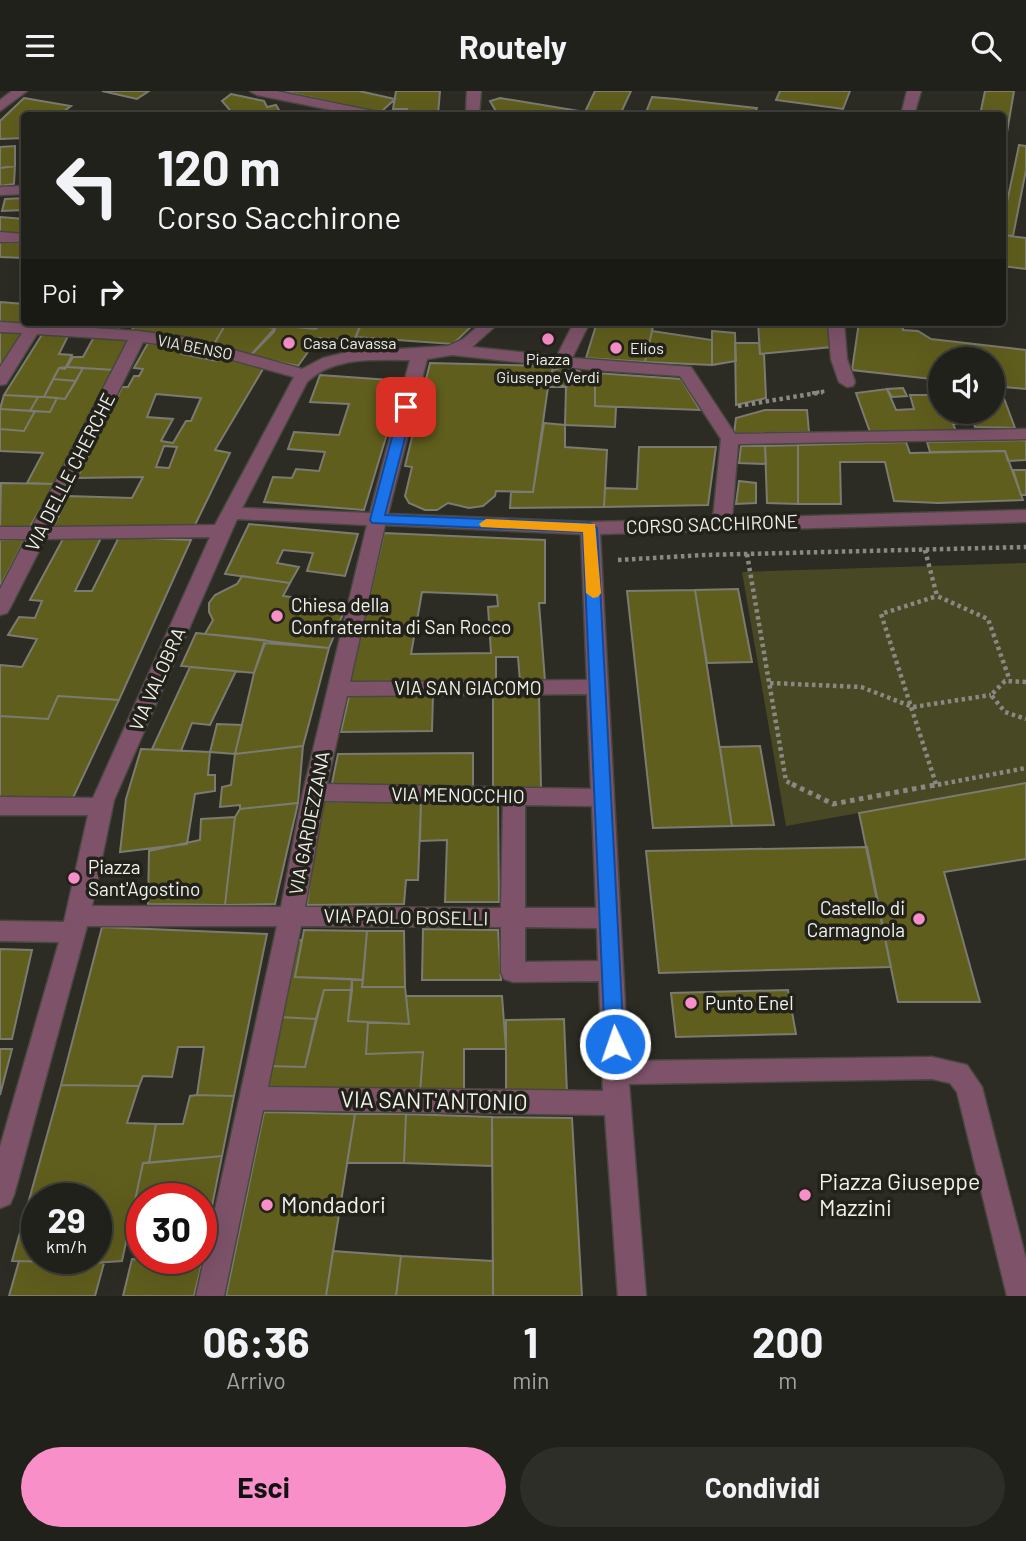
<!DOCTYPE html>
<html lang="it">
<style>
body{margin:0;font-family:Barlow,sans-serif;background:#2d2e28;color:#f1f3f6;height:100vh;display:flex;flex-direction:column;font-size:26px;white-space:nowrap}
*{box-sizing:border-box;margin:0}
p{font-size:23px;color:#a2a3a3}
.icon{flex:none;width:38px;height:38px;fill:none;stroke:currentColor;stroke-width:2;stroke-linecap:round;stroke-linejoin:round}
.map{position:relative;height:1205px;overflow:hidden}
.side{display:flex;flex-direction:column;background:#21211b;flex:1}
.side>*{flex:none}
.banner{position:absolute;left:21px;top:21px;width:985px;height:214px;border-radius:7px;box-shadow:0 7px 28px #0002,0 0 0 2px #3e3e3a;background:#21211b;color:#f1f3f6;overflow:hidden}
.fabs{position:absolute;left:928px;top:256px;display:grid;gap:14px}
.fabs a{display:grid;place-items:center;width:77px;height:77px;border-radius:50%;background:#21211b;box-shadow:0 7px 28px #0002,0 0 0 2px #3e3e3a;font-size:35px}
.speed{position:absolute;left:21px;top:1092px;display:flex;gap:14px;font-size:35px;font-weight:700;text-align:center}
.speed>*{display:grid;place-content:center;width:91px;height:91px;border-radius:50%;background:#21211b;box-shadow:0 7px 28px #0002,0 0 0 2px #3e3e3a;line-height:1}
.speed small{font-size:18px;font-weight:400}
.speed .limit{border:10px solid #d22;background:#fff;color:#111}
.pin{position:absolute;display:grid;place-items:center;width:60px;height:60px;color:#fff;margin:-30px;border-radius:14px;box-shadow:0 4px 10px #0006}
.me{position:absolute;width:77px;margin:-38px;rotate:357deg;stroke-linejoin:round;filter:drop-shadow(0 0 5px #0008)}
.turn{display:flex;align-items:center;gap:24px;height:147px;padding:0 21px;font-size:32px}
.turn .icon{width:91px;height:91px;stroke-width:2.5}
.turn b{display:block;font-size:49px;line-height:60px}
.then{display:flex;align-items:center;height:66px;padding:0 21px;background:#0003;gap:14px;font-size:26px}
.eta{display:flex;justify-content:space-evenly;align-items:center;height:119px;text-align:center}
.eta b{font-size:42px;font-weight:700;line-height:49px}
.cta{display:flex;gap:14px;margin-top:auto;padding:14px 21px}
.cta a{flex:1;height:80px;border-radius:42px;background:#f98fc9;color:#111;font-size:28px;font-weight:700;line-height:80px;text-align:center}
.cta a+a{background:#2d2e28;color:#f1f3f6}
header{display:flex;justify-content:space-between;align-items:center;height:91px;padding:0 21px;background:#21211b;font-size:32px;font-weight:700}
.map>svg:first-child{display:block}
</style>
<header><svg class="icon" aria-label="menu" viewBox="0 0 24 24"><path d="M4 6h16M4 12h16M4 18h16"/></svg>Routely<svg class="icon" aria-label="search" viewBox="0 0 24 24"><circle cx="10" cy="10" r="6"/><path d="M15 15l6 6"/></svg></header>
<div class="map">
<svg width="1026" height="1205" viewBox="0 0 1026 1205">
<rect width="100%" height="100%" fill="#2c2c24"/>
<path fill="#494824" d="M1026,472V692L786,735L742,481Z"/>
<path fill="#605e1d" stroke="#7b7b71" stroke-width="2" fill-rule="evenodd" d="M102,0H149L137,8Z
M282,0H359L395,8L380,22Z
M396,0H440L438,24H406L407,18H393Z
M595,0H631L620,24L585,21Z
M780,0H850L843,18L776,9Z
M985,0H1014L1005,53H1003V24H980Z
M231,3L264,10L267,16L276,14L282,24H234L222,10Z
M652,6L676,8L757,17L754,24H645Z
M24,7L71,15L59,24H24V47L0,48V30Z
M500,7L585,21L611,24H510L497,22L490,10Z
M1019,54L1026,55V79L1013,145L1003,144V110L1007,111Z
M15,55V75L0,77V56Z
M15,75L14,93L0,95V77Z
M24,107V119L2,120L5,108Z
M0,126L24,128V135L17,144L0,142Z
M1003,144L1026,147V178L1003,175Z
M0,151L24,152V167L0,166Z
M0,211L24,213V231H123L117,241L0,233Z
M136,231H227L214,253L130,243Z
M227,231H233L275,237L250,265L214,253Z
M277,231H328L315,238L276,234Z
M328,231H362L354,249L318,247L298,275L250,265L274,241L276,234L315,238Z
M362,231H476L453,253L356,246Z
M597,231H654L645,271L586,267Z
M758,231H829L832,256L760,263Z
M859,231H902L903,239L918,240L931,248L1026,259V298L992,295V268H940V289L852,279Z
M0,239L23,240L0,276Z
M652,240L712,249V274L645,271Z
M712,240L735,242L736,270L712,274Z
M43,242L69,243L59,263L72,264L65,278L59,277L44,306L4,304Z
M95,244L131,246L114,279L67,276L73,266H83Z
M148,252L186,257L182,263L217,270L223,263L266,273L215,359L230,362L194,436L53,437L68,405L132,407L143,386L77,387L122,296H128L134,285H139L143,278L134,277ZM156,303L201,307L191,330H186L173,352L161,350L173,328L147,326ZM164,355L177,356L169,377L156,376Z
M735,252H759L760,263H764L766,307L736,314Z
M430,272L551,275L553,279L548,285L552,291L566,296H548L533,401L496,400L495,405L483,415L469,417L448,412L437,419H425L409,412L405,405L412,376L405,375Z
M67,276L83,277L76,290L53,288L59,277Z
M563,276L574,277L582,282L581,290L566,296L552,291L548,285L553,279Z
M83,277L114,279L55,393L27,392L43,362L0,360V338L24,340L35,320L50,321L57,307L65,308Z
M582,282L595,285V315L616,316L615,336L565,334L566,296L581,290Z
M595,282L681,288L700,319L595,315Z
M320,284L403,290L364,419L264,411L273,386L292,387L296,378L319,380L325,361L288,358L294,341L339,344L349,313L310,311Z
M53,288L76,290L65,308L44,306Z
M903,297L907,305L892,306L887,298Z
M887,298L896,319L914,318L910,304H940V320H970L974,332L953,333L956,340L870,341L856,302Z
M992,302H1002L1015,337L975,336L970,320H992Z
M4,304L38,306L30,320L0,318Z
M38,306H44L57,307L50,321L30,320Z
M0,318L35,320L24,340L0,338Z
M765,319H807L809,341L734,343L736,327Z
M544,332L565,334V356L607,359L604,416L510,417L511,401H533Z
M1026,349V369L1008,370L1005,360L930,361L927,351Z
M906,351L910,362L1005,360L1023,409L938,412L894,410L885,371H840L841,413H798V354Z
M798,354V413L767,412L765,355Z
M741,355H765L766,373L739,372Z
M639,356H716L708,414L604,416L605,397L637,398Z
M1013,379H1026V404H1021Z
M739,390L756,392V412L736,413Z
M1,392L55,393L30,436H0Z
M249,433L358,443L345,485L307,480L313,462L283,459L277,472L299,476L290,492L225,483Z
M384,442L545,449V512H539L545,590L520,591L518,566H496V590L350,591ZM422,501L497,504L498,515L488,516L491,562L411,563Z
M102,445L75,500H92L119,446L191,449L119,609L58,605L48,628L0,625V574L22,576L37,548L8,544L19,526L35,527L42,510L30,509L64,446Z
M25,448L0,496V449Z
M242,485L290,492L283,505L347,513L329,557L205,543L213,529L209,521V512L215,504L237,493Z
M738,498L752,571L707,572L695,499Z
M695,499L732,735L653,737L627,500Z
M196,542L265,549L254,582L181,575Z
M265,552L329,557L303,655L235,663L254,582Z
M190,576L236,580L210,634L192,632L181,660L152,658Z
M493,603H539L541,697L493,698Z
M433,604L432,640L341,641L349,605Z
M58,605L119,609L72,709L0,706V625L48,628Z
M217,633L242,634L235,663L210,661Z
M303,655L298,712L240,718V714L220,716L222,696L231,694L235,663Z
M760,655L774,734L732,735L720,656Z
M141,658L210,661L208,684H215V700L195,703L187,753L120,761L126,708Z
M473,662V696L331,697L338,663Z
M1026,692V768L944,781L980,911H898L859,722Z
M498,710L499,811H445L447,749L420,750L421,711Z
M320,711H421L418,789H406L404,813L307,814Z
M298,712L275,813L225,814L235,726L240,718Z
M235,726L225,814L148,813L149,760L200,749L201,728Z
M867,756L891,876L659,882L646,760Z
M102,836L267,843L234,1005L197,1004L204,956H178L172,986L143,985L139,995L61,994Z
M423,838L498,839L501,889H422Z
M304,839L367,840L363,889L295,886Z
M367,840H404L405,896H362Z
M302,849L295,886L352,888V899H324L316,928L279,926L292,850Z
M0,858L32,859L12,948H0Z
M352,888L363,889L362,896H405L409,933L348,930Z
M324,899H352L348,930L368,931L366,963L423,961L420,1002L264,1000L269,975L305,976Z
M788,899L796,943L676,946L671,902Z
M406,905H502L506,958H464V1000L420,1002L423,961L366,963L368,931L409,933Z
M279,926L316,928L305,976L269,975Z
M564,928L567,1002L506,1003V929Z
M0,958H12L0,1004Z
M61,994L139,995L127,1032L156,1033L149,1072H143L122,1170L93,1172L12,1170ZM37,1108H96V1167H37Z
M197,1004L234,1005L222,1065L149,1072L156,1033H183L190,1005Z
M264,1021L355,1023L326,1205H226Z
M355,1023H406L404,1072H347Z
M406,1023L492,1026V1075L404,1072Z
M492,1026L572,1027L582,1205H493Z
M222,1065L207,1140H201V1108H142V1142H128L143,1072Z
M333,1160L401,1165L396,1205H326Z
M401,1165L493,1170V1205H396Z
M132,1168L202,1172L194,1205H123Z
M19,1170L93,1172H104L95,1205H9Z"/>
<g fill="none" stroke-linecap="round" stroke-linejoin="round">
<g stroke="#484840" stroke-width="3">
<path id="minor" d="M12,0H27L0,20V9Z
M250,0H276L373,20L380,24H356L257,4Z
M467,0H481L479,24H466Z
M907,0H921L914,24H901Z
M24,95V103L0,104V96Z
M0,141L24,143V151H0Z
M0,231L138,240L191,247L302,278L323,267L348,261L448,255L463,248L483,231H500L472,256L557,265L574,231H590L572,267L691,276L735,343L1026,338V348L738,353L732,427L1026,419V431L600,443L628,970L932,966L967,974L982,996L1026,1168V1205H1007L957,1001L950,992L932,988L629,993L646,1205H618L605,1024L263,1019L224,1205H196L277,835H87L14,1104L10,1113L0,1117V1056L59,851L0,850V830L64,831L88,724H0V706L93,707L210,446L45,448L10,517L7,522L0,524V498L26,448H0V436H32L128,249L37,243L6,293L0,294V276L22,242L0,241ZM143,251L190,257L294,286L215,434L51,436ZM452,264L594,279L680,285L721,348L713,428L590,431L388,423L427,268ZM410,269L370,422L242,417L307,291C334,265 375,269 410,269ZM237,428L367,434L303,701L281,816L92,815L114,709ZM385,434L581,443L587,589L350,591ZM587,603L591,698L327,693L347,605ZM324,710L503,713L501,817L305,816ZM525,714L592,715L596,817H525ZM301,835L501,836V881L504,888L513,891L599,890L603,1000L268,996ZM525,836L597,837L598,870L525,871Z
M828,231H844L847,268L855,291L853,295L847,296L839,291L831,268Z"/>
</g>
<path stroke="#898983" stroke-width="3.5" stroke-dasharray="2.5 2.5" stroke-linecap="butt" d="M812,302L826,300"/>
<path stroke="#898983" stroke-width="4.5" stroke-dasharray="3.5 3.5" stroke-linecap="butt" d="M738,315L823,301
M925,459L937,505L988,528L1009,587
M747,463L786,690L796,695
M618,469L704,464L1026,456
M1026,591L1005,590L991,604L1005,621L1026,628
M770,592L861,596L913,616L991,604
M936,693L881,523L937,505
M931,695L1026,677"/>
<path stroke="#898983" stroke-width="5" stroke-dasharray="4.5 4.5" stroke-linecap="butt" d="M792,693L833,713L940,693"/>
<use href="#minor" fill="#7e536a" fill-rule="evenodd"/>
</g>
<path fill="#1a73e8" stroke="#114b97" stroke-width="2" d="M406,312L413,316L385,424L590,432L597,437L624,953L622,959L615,961L608,959L605,953L583,441L372,432L370,429L400,316Z"/>
<path fill="#f59e0b" d="M486,428L595,433L601,502L598,506L593,507L586,502L583,441L481,436L479,433Z"/>
<g fill="#f98fc9" stroke="#22221a" stroke-width="2.5">
<circle cx="548" cy="248" r="7"/>
<circle cx="289" cy="252" r="7"/>
<circle cx="616" cy="257" r="7"/>
<circle cx="277" cy="525" r="7"/>
<circle cx="74" cy="787" r="7"/>
<circle cx="919" cy="828" r="7"/>
<circle cx="691" cy="912" r="7"/>
<circle cx="805" cy="1104" r="7"/>
<circle cx="267" cy="1114" r="7"/>
</g>
<g text-anchor="middle" stroke-width="7" stroke-linejoin="round" paint-order="stroke">
<g font-size="16" fill="#f2f2ed" stroke="#22221a" text-anchor="start">
<text x="303" y="258">Casa Cavassa</text>
<text x="630" y="263">Elios</text>
<text x="548" y="274" text-anchor="middle">Piazza<tspan x="548" dy="18">Giuseppe Verdi</tspan></text>
</g>
<g font-size="16" fill="#f2f2ed" stroke="#22221a">
<text transform="translate(195 256) rotate(11)" y="6">VIA BENSO</text>
</g>
<g font-size="19" fill="#f2f2ed" stroke="#22221a">
<text transform="translate(70 381) rotate(-63)" y="7">VIA DELLE CHERCHE</text>
<text transform="translate(712 433) rotate(-2)" y="7">CORSO SACCHIRONE</text>
<text transform="translate(157 588) rotate(-66)" y="7">VIA VALOBRA</text>
<text x="468" y="604">VIA SAN GIACOMO</text>
<text transform="translate(458 704) rotate(1)" y="7">VIA MENOCCHIO</text>
<text transform="translate(309 732) rotate(-79)" y="7">VIA GARDEZZANA</text>
<text transform="translate(406 826) rotate(1)" y="7">VIA PAOLO BOSELLI</text>
</g>
<g font-size="19" fill="#f2f2ed" stroke="#22221a" text-anchor="start">
<text x="291" y="521">Chiesa della<tspan x="291" dy="22">Confraternita di San Rocco</tspan></text>
<text x="88" y="783">Piazza<tspan x="88" dy="22">Sant'Agostino</tspan></text>
<text x="905" y="824" text-anchor="end">Castello di<tspan x="905" dy="22">Carmagnola</tspan></text>
<text x="705" y="919">Punto Enel</text>
</g>
<g font-size="23" fill="#f2f2ed" stroke="#22221a">
<text transform="translate(434 1010) rotate(1)" y="8">VIA SANT'ANTONIO</text>
</g>
<g font-size="23" fill="#f2f2ed" stroke="#22221a" text-anchor="start">
<text x="819" y="1099">Piazza Giuseppe<tspan x="819" dy="26">Mazzini</tspan></text>
<text x="281" y="1122">Mondadori</text>
</g>
</g>
</svg>
<div class="fabs">
<a><svg class="icon" aria-label="sound" viewBox="0 0 24 24"><path d="M4 9h4l5-4v14l-5-4H4zM17 9q2 3 0 6"/></svg></a>
</div>
<div class="speed"><div>29<small>km/h</small></div><div class="limit">30</div></div>
<div class="pin" style="left:406px;top:316px;background:#d93025"><svg class="icon" aria-label="arrive" viewBox="0 0 24 24"><path d="M6 21V4h12l-3 4 3 4H6"/></svg></div>
<svg class="me" style="left:615px;top:953px" viewBox="-20 -20 40 40"><circle r="17" fill="#1a73e8" stroke="#fff" stroke-width="3"/><path d="M0-11L8 9 0 5-8 9z" fill="#fff"/></svg>
<div class="banner">
<div class="turn"><svg class="icon" aria-label="left" viewBox="0 0 24 24"><path d="M17 20v-9H6M10 6l-5 5 5 5"/></svg><div><b>120 m</b>Corso Sacchirone</div></div>
<div class="then">Poi<svg class="icon" aria-label="right" viewBox="0 0 24 24"><path d="M7 20v-9h11M14 6l5 5-5 5"/></svg></div>
</div>
</div>
<section class="side">
<div class="eta">
<div><b>06:36</b><p>Arrivo</p></div>
<div><b>1</b><p>min</p></div>
<div><b>200</b><p>m</p></div>
</div>
<div class="cta"><a>Esci</a><a>Condividi</a></div>
</section>
